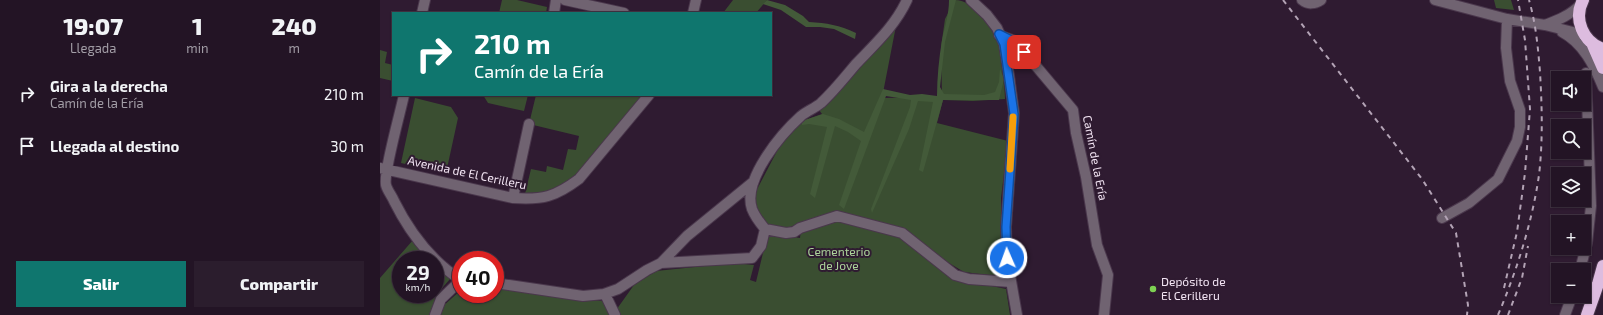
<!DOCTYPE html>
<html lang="es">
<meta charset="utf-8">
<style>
body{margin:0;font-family:"Exo 2",sans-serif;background:#2b1d2d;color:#f1f3f6;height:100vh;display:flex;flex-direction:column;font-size:15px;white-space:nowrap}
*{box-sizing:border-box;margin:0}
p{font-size:13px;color:#a39ea7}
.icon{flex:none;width:22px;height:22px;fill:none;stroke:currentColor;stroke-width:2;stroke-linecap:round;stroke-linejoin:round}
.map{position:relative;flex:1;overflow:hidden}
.panel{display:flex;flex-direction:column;background:#231425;width:380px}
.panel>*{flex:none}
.hud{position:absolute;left:12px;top:12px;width:380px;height:84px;border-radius:0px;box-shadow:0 1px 3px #0004,0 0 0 1px #403342;background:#0f766e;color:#fff;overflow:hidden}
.controls{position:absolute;left:1171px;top:71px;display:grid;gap:8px}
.controls a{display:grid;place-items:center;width:40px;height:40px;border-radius:0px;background:#231425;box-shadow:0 1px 3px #0004,0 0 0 1px #403342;font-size:20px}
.speed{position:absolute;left:12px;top:251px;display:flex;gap:8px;font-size:20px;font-weight:700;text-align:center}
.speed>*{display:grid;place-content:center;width:52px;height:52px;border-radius:50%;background:#231425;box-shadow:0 1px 3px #0004,0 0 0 1px #403342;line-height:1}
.speed small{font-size:10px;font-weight:400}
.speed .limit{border:6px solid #d22;background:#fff;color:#111}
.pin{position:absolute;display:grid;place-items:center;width:34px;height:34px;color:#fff;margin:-17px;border-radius:8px;box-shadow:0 2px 6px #0006}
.me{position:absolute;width:44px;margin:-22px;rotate:358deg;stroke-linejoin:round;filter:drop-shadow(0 0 3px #0008)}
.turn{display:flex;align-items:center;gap:14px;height:84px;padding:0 16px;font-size:18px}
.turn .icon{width:52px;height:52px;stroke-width:2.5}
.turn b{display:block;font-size:28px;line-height:34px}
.eta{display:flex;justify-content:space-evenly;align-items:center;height:68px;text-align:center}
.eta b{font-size:24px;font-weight:800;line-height:28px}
.button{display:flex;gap:8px;margin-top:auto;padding:8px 16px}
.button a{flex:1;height:46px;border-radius:0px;background:#0f766e;color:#fff;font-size:16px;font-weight:800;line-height:46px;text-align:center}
.button a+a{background:#2b1d2d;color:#f1f3f6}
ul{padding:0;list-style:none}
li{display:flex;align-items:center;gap:12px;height:52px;padding:0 16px}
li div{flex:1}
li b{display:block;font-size:15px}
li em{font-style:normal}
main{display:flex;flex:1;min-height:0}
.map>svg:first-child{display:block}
</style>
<main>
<section class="panel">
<div class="eta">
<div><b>19:07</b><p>Llegada</p></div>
<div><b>1</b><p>min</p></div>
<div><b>240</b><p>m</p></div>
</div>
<ul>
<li><svg class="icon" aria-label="right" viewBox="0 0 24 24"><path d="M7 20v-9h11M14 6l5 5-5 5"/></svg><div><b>Gira a la derecha</b><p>Camín de la Ería</p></div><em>210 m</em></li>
<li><svg class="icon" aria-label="arrive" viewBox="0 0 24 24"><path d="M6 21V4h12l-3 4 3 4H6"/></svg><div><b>Llegada al destino</b></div><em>30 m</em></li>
</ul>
<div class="button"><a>Salir</a><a>Compartir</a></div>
</section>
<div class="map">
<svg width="1223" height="315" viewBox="0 0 1223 315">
<rect width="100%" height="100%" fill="#2f1b31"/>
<path fill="#3a4e31" d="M122,0H137L167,7L166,13H119Z
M353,0H387L376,13H343Z
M575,0C585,0 589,5 596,11C617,28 620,42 622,68C623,79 625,89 625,99L593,101L563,100L557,123L628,141L621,198V240L625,277L584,272L559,257L526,231L463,214L426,221L408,228L387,226L376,208L374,195L396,153L401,142L422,121L442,114L439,110L516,26L502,98L562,97L561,47L565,19Z
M1114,0H1131L1134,10L1116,8Z
M0,50L7,52L5,63L13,65V81L0,78Z
M103,95H148L144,111L108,103Z
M156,95H269L186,189L144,198L151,169L166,172L167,166L183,170L188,149L196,150L199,136L149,124Z
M35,98L71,107L78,118L66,173L21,163Z
M459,220L522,236L593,282L626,289L630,315H59L62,307L81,290V294H115V288L222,301L234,313L254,285L276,271L354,263L374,265L370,280L376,282L388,232L420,238L421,229Z
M33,240L52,260H21V294H55V263L70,279L57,294L53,315H0V278Z"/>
<path fill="#435a39" d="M387,0L405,5L423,16L429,22C447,23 459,25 476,33L475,39L454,29L440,27H426L401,10L383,4Z
M569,0H576L565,42L560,87L564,94L604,95L615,92L619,82L620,69L624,79L619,100H563L543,172L539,170L553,102L538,101L529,129L492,213L491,209L530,107L531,100L506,96L464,209L459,205L481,141L468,132L455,126L435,198L430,194L447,127L429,124L422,125V121L443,114L459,119L484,132L503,89L530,95L542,94L557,96C557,78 559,58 562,40C565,26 569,14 569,0Z"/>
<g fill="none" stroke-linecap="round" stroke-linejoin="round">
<g stroke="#4a374c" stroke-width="12">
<path id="minor" d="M185,0L244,13
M591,0L607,15L617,28L624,44L629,76L634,113L626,227L627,258L637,315
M922,0C928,5 935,4 941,0
M1055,0L1127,19L1165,25L1205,35
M42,13L45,0
M174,13L176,0
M313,13L316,0
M1165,25C1178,20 1191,15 1201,4
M1182,32C1203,43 1214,65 1223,87
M619,35L635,41L693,110L696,133L706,177L717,245L728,275L724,315
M24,95C21,110 3,174 6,185C7,190 12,196 14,201C30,233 51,261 81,280
M0,168L133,198C163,200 175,197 199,179L269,95
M133,198L149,124
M1062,218L1089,203L1118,179L1137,141L1140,127V110L1130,81L1126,48L1127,19
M385,229L406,233L414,232L420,228L457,216L522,233L575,275L589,279L631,282
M281,263L307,236L372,183
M1200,270L1207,243L1211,206L1206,73
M115,283L203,296L224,294L238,289L267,270L281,263L372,258L381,246L385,229C380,223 375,217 372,209C362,180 401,134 421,116C427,111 435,108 441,103C454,91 465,77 476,64C495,44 515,26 527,0
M225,294L235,315
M55,315L61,299L81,280
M1185,315L1192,296"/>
</g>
<g stroke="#4a374c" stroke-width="14">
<path id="highway" d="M1203,0C1193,19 1203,42 1223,49
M1212,43L1223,68
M1207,315L1218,284L1223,266"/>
</g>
<use href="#minor" stroke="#706371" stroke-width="10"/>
<use href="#highway" stroke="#ddbcdf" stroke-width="12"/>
<path stroke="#b3a3b5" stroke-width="2" stroke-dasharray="5 5" stroke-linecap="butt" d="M903,0L1042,179L1076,233L1088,305L1087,315
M1124,288L1137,232L1145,173L1150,109L1145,40L1138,0
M1118,315C1137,270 1152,223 1159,175C1163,141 1162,106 1160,72C1158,48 1156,24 1149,0
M1128,315L1142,278L1148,246"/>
</g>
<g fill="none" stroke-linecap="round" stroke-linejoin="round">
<g stroke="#114b97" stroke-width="10">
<path id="route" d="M627,258L626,227L634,114L624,44L619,34L635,42L644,52"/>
</g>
<use href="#route" stroke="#1a73e8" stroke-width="7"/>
<path stroke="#f59e0b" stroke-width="7" d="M630,169L633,117"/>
</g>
<circle fill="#7ed153" stroke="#2f1b31" stroke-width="1.5" cx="773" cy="289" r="4"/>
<g text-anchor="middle" stroke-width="4" stroke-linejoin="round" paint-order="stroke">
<g font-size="12" fill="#f2e4f3" stroke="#2f1b31">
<text transform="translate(715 158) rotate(79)" y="4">Camín de la Ería</text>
<text transform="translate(87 173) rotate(12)" y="4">Avenida de El Cerilleru</text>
</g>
<g font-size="12" fill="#add59b" stroke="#2f1b31">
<text x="459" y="256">Cementerio<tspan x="459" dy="14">de Jove</tspan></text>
</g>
<g font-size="12" fill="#f2e4f3" stroke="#2f1b31" text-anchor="start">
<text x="781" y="286">Depósito de<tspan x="781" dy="14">El Cerilleru</tspan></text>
</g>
</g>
</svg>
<div class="controls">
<a><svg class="icon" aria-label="sound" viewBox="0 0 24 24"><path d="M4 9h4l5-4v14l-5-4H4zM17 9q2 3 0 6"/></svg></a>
<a><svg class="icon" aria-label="search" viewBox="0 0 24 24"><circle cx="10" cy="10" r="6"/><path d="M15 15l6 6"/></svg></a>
<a><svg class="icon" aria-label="layers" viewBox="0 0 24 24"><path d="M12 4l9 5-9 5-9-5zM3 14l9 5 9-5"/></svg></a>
<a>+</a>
<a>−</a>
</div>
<div class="speed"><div>29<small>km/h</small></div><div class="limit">40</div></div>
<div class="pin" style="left:644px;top:52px;background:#d93025"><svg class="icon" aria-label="arrive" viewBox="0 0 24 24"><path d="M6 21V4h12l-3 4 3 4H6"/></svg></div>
<svg class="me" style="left:627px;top:258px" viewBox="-20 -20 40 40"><circle r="17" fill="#1a73e8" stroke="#fff" stroke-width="3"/><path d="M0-11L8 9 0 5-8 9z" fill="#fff"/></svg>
<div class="hud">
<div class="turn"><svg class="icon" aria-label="right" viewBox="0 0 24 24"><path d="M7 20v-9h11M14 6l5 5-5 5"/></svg><div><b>210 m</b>Camín de la Ería</div></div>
</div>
</div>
</main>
